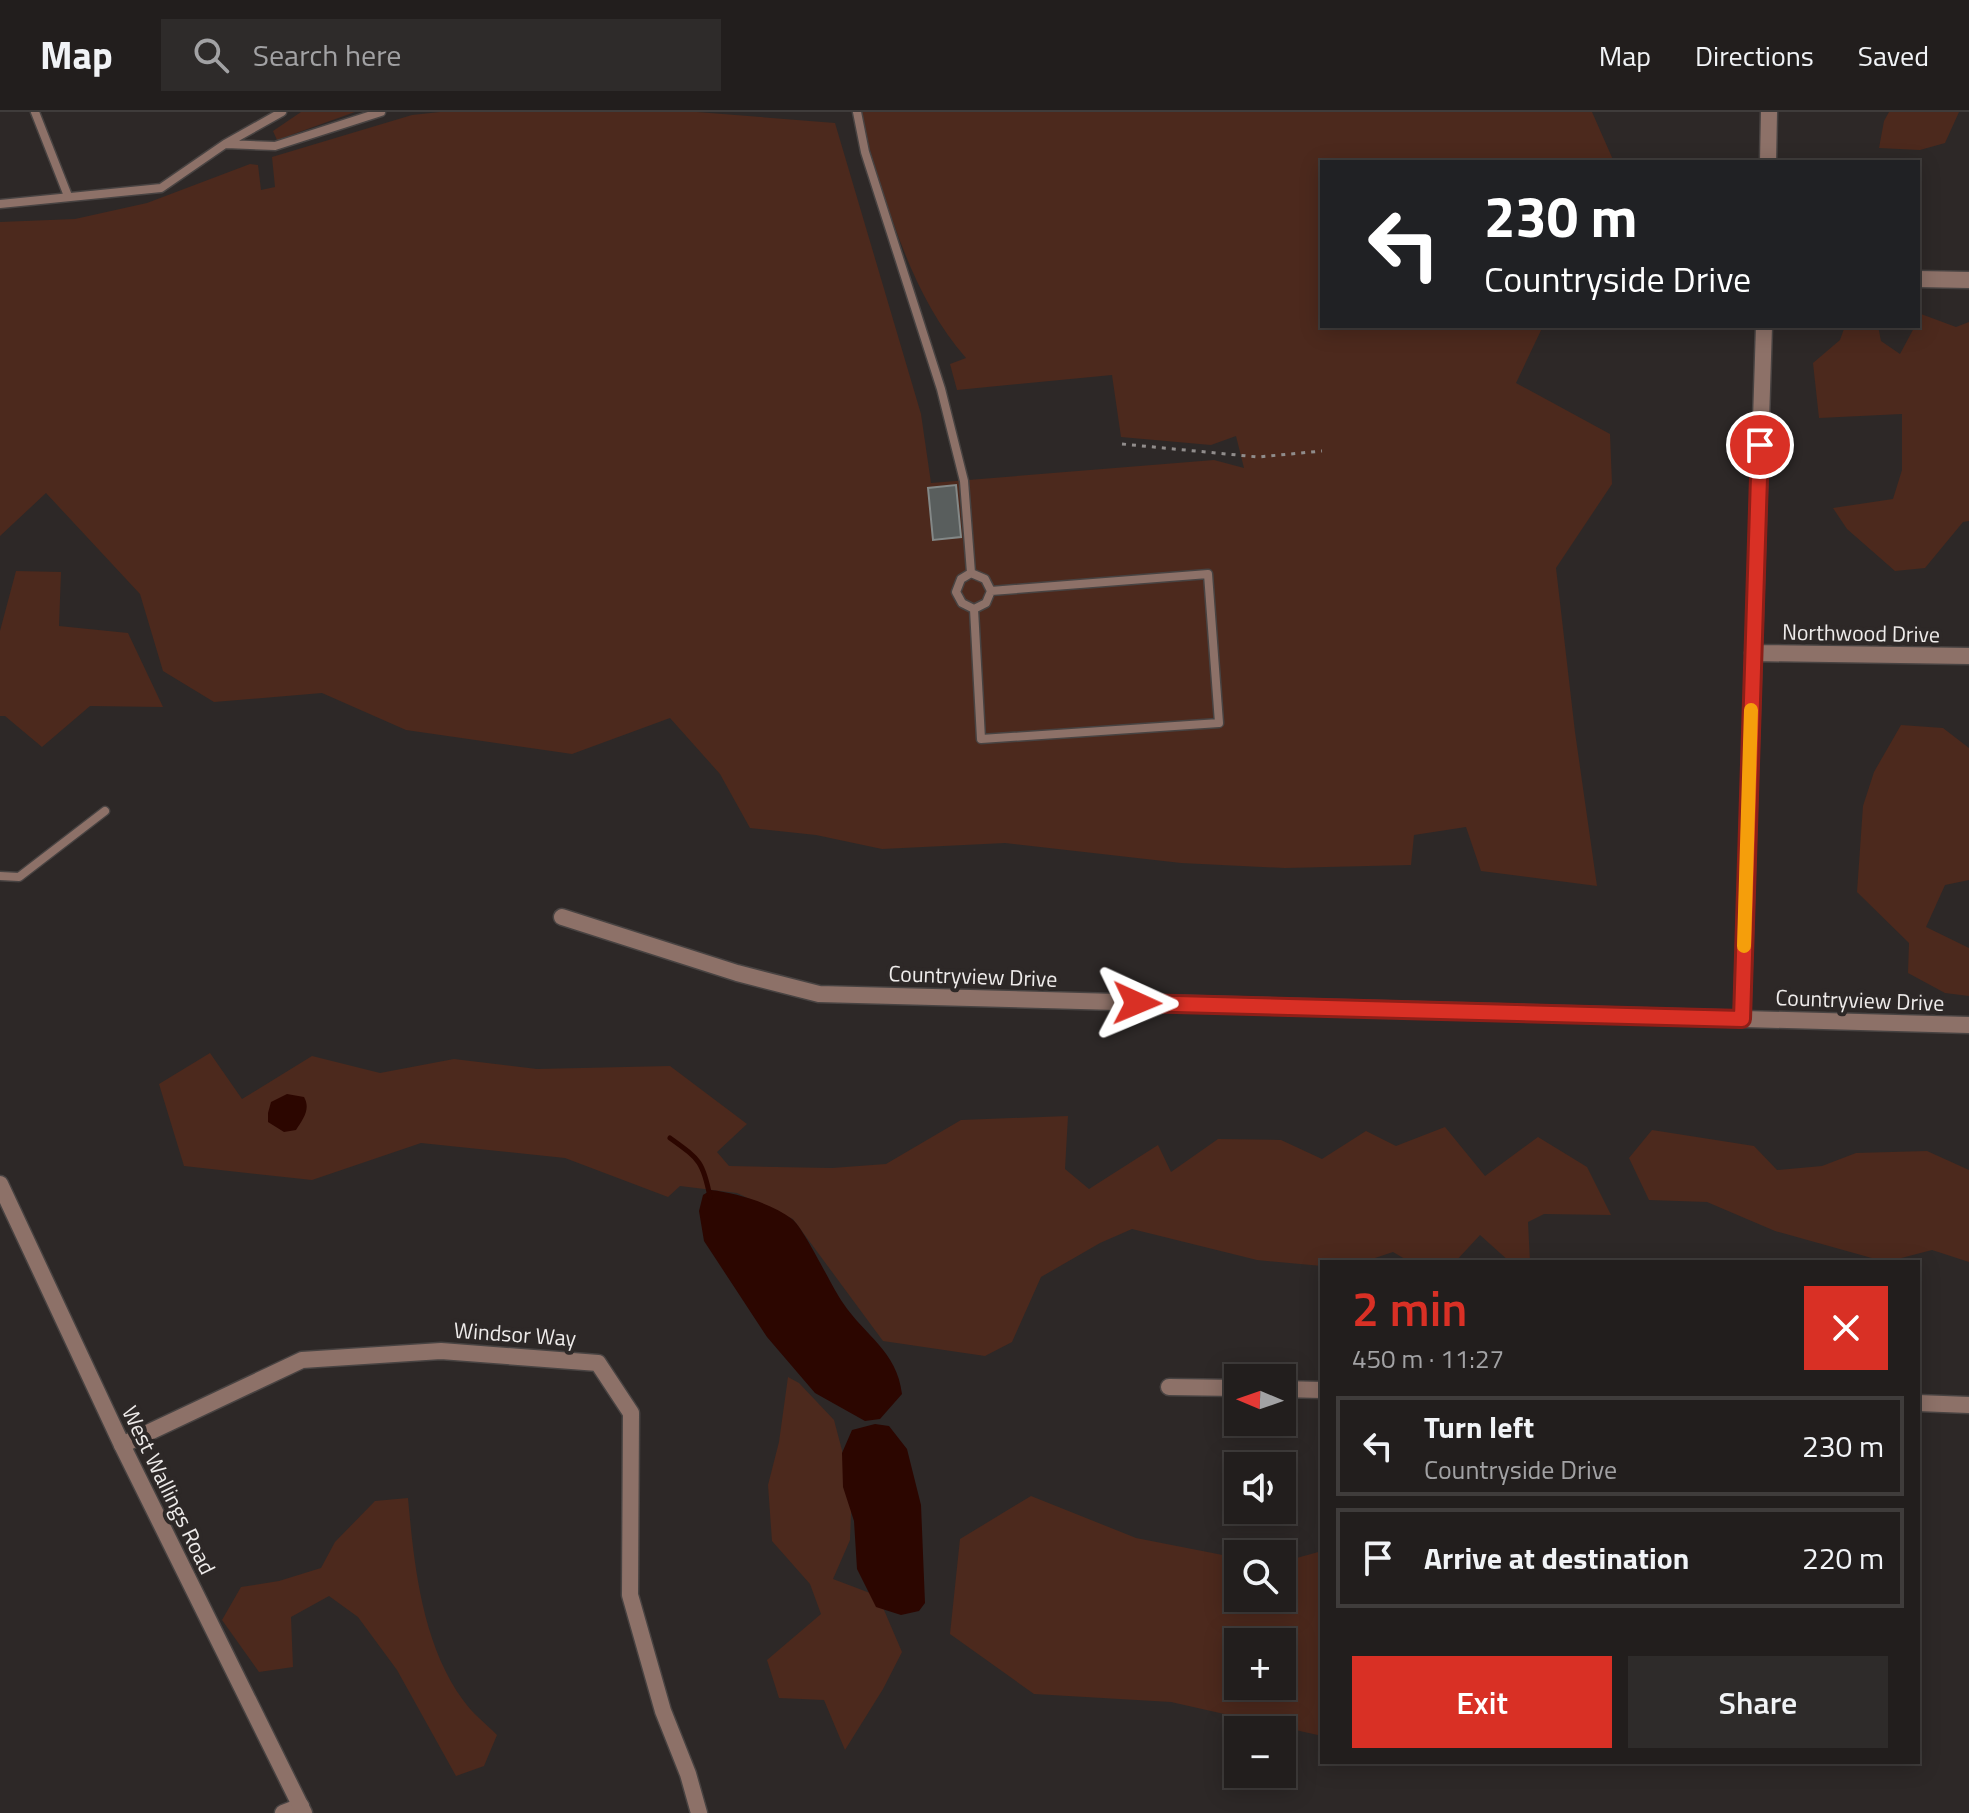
<!DOCTYPE html>
<meta charset="utf-8">
<style>
body{margin:0;font-family:"Titillium Web",sans-serif;background:#2e2b2a;color:#f1f3f6;height:100vh;display:flex;flex-direction:column;font-size:30px;white-space:nowrap}
*{box-sizing:border-box;margin:0}
p{font-size:26px;color:#a2a2a4}
.icon{flex:none;width:44px;height:44px;fill:none;stroke:currentColor;stroke-width:2;stroke-linecap:round;stroke-linejoin:round}
.map{position:relative;flex:1;overflow:hidden}
.details{position:absolute;left:1320px;top:1148px;width:600px;height:504px;display:flex;flex-direction:column;background:#221e1d;border-radius:0px;box-shadow:0 4px 20px #0003,0 0 0 2px #3f3c3b}
.details>*{flex:none}
.banner{position:absolute;left:1320px;top:48px;width:600px;height:168px;border-radius:0px;box-shadow:0 4px 20px #0003,0 0 0 2px #3f3c3b;background:#202124;color:#fff;overflow:hidden}
.needle{width:52px;rotate:272deg}
.fabs{position:absolute;left:1224px;top:1252px;display:grid;gap:16px}
.fabs a{display:grid;place-items:center;width:72px;height:72px;border-radius:0px;background:#221e1d;box-shadow:0 4px 20px #0003,0 0 0 2px #3f3c3b;font-size:40px}
.pin{position:absolute;display:grid;place-items:center;width:68px;height:68px;color:#fff;margin:-34px;border:4px solid #fff;border-radius:50%;box-shadow:0 2px 8px #0007}
.me{position:absolute;width:88px;margin:-44px;rotate:91deg;stroke-linejoin:round;filter:drop-shadow(0 0 6px #0008)}
.turn{display:flex;align-items:center;gap:28px;height:168px;padding:0 32px;font-size:36px}
.turn .icon{width:104px;height:104px;stroke-width:2.5}
.turn b{display:block;font-size:56px;line-height:68px}
.round{display:grid;place-items:center;flex:none;width:84px;height:84px;border-radius:0px;background:#2e2b2a}
.overview{display:flex;align-items:center;justify-content:space-between;height:136px;padding:0 32px}
h1{font-size:48px;font-weight:600;line-height:60px;color:#d93025}
.button{display:flex;gap:16px;margin-top:auto;padding:16px 32px}
.button a{flex:1;height:92px;border-radius:0px;background:#d93025;color:#fff;font-size:32px;font-weight:600;line-height:92px;text-align:center}
.button a+a{background:#2e2b2a;color:#f1f3f6}
ul{padding:0;list-style:none}
li{display:flex;align-items:center;gap:24px;height:100px;margin:0 16px 12px;padding:0 16px;border:4px solid #3f3c3b;border-radius:0px}
li div{flex:1}
li b{display:block;font-size:30px}
li em{font-style:normal}
header{display:flex;align-items:center;gap:48px;box-sizing:border-box;height:112px;padding:0 40px;background:#221e1d;border-bottom:2px solid #3f3c3b}
header strong{font-size:38px}
nav{display:flex;gap:44px;margin-inline-start:auto;font-size:28px}
.search{width:560px;height:72px;background:#2e2b2a;display:flex;align-items:center;gap:20px;box-sizing:border-box;padding:0 28px;border-radius:0px;color:#a2a2a4;font-size:30px}
.map>svg:first-child{display:block}
</style>
<header>
<strong>Map</strong>
<div class="search"><svg class="icon" aria-label="search" viewBox="0 0 24 24"><circle cx="10" cy="10" r="6"/><path d="M15 15l6 6"/></svg>Search here</div>
<nav><a>Map</a><a>Directions</a><a>Saved</a></nav>
</header>
<div class="map">
<svg width="1969" height="1701" viewBox="0 0 1969 1701">
<rect width="100%" height="100%" fill="#2d2827"/>
<path fill="#4c291d" fill-rule="evenodd" d="M301,0H355L277,28L273,19Z
M440,0H697L835,11L921,302L931,371L1214,348L1244,356L1236,324L1211,333L1121,325L1112,263L957,278L950,252L966,246C906,177 886,85 858,0H1592L1614,50H1322V214H1543L1516,271L1610,322L1612,372L1556,456L1575,620L1597,774L1481,759L1466,715L1414,723L1411,753L1285,756L1181,751L1005,731L882,737L816,723L750,716L720,662L670,606L572,642L406,618L322,581L214,590L163,559L140,482L46,381L0,424V110L75,107L147,91L250,52L258,53L261,78L275,75L272,45L412,3Z
M1889,0H1959L1945,31L1920,38L1879,36L1884,9Z
M1921,202L1956,215L1969,210V409L1963,410L1925,456L1895,459L1847,417L1833,396L1893,387L1902,358V302L1819,306L1813,251L1840,228L1845,214H1878L1881,229L1900,242L1915,214H1918Z
M16,459L61,460L59,514L128,521L163,595L90,594L42,635L5,604H0V519Z
M1901,613L1943,616L1969,636V768L1945,773L1926,815L1969,836V884L1945,881L1908,861L1909,831L1857,780L1863,694L1874,660Z
M210,941L242,987L312,944L380,961L454,947L537,957L670,954L747,1012L717,1040L729,1054L832,1056L886,1052L961,1008L1068,1004L1065,1057L1089,1077L1158,1033L1171,1060L1218,1027L1281,1028L1322,1047L1366,1019L1396,1034L1445,1015L1485,1064L1538,1025L1587,1055L1611,1103L1544,1102L1528,1110L1530,1150H1510L1480,1123L1455,1150H1410L1393,1140L1363,1150H1322V1154L1257,1148L1132,1117L1100,1131L1041,1165L1012,1230L985,1244L883,1229L793,1107L737,1081L680,1074L668,1085L565,1046L421,1031L312,1068L184,1054L159,972Z
M1652,1018L1754,1034L1777,1058L1822,1054L1856,1041L1927,1039L1969,1058V1150L1932,1138L1886,1150L1775,1119L1707,1090L1649,1088L1629,1046Z
M788,1265L799,1271L834,1308L852,1376L850,1428L833,1467L878,1484L902,1540L883,1577L845,1638L824,1588L779,1586L767,1548L821,1502L810,1472L772,1429L768,1373L779,1330Z
M1031,1384L1136,1426L1238,1446V1486H1282V1450L1322,1439V1624L1171,1590L1034,1582L950,1522L960,1427ZM1238,1530H1282V1574H1238Z
M408,1386C414,1453 422,1532 463,1588C472,1601 486,1612 497,1623L484,1654L456,1664L397,1558L358,1505L329,1484L291,1505L293,1555L259,1560L222,1508L241,1475L279,1469L321,1456L335,1430L375,1389Z"/>
<path fill="#2c0600" d="M287,982L304,985C311,997 303,1007 296,1018L284,1020L268,1010V1001L271,990Z
M711,1078C736,1081 771,1091 792,1107C804,1116 831,1174 843,1191C865,1224 897,1239 902,1282L880,1307L865,1309L815,1281L767,1225L704,1129L699,1099L703,1083Z
M875,1312L889,1314L907,1337L921,1393L925,1491L919,1499L901,1503L876,1495L857,1457L854,1409L843,1375L842,1341L852,1318Z"/>
<g fill="none" stroke-linecap="round" stroke-linejoin="round">
<path stroke="#2c0600" stroke-width="5" d="M670,1026C699,1047 703,1049 710,1085"/>
</g>
<path fill="#595e5d" stroke="#838887" stroke-width="2" d="M956,373L961,425L933,428L928,376Z"/>
<g fill="none" stroke-linecap="round" stroke-linejoin="round">
<g stroke="#484342" stroke-width="11">
<path id="service" d="M35,0L68,84
M857,0L865,40L941,277L964,369L971,461L985,467L991,479L986,491L974,497L981,627L1219,611L1208,462L991,479
M226,32L275,34L381,0
M0,92L161,76L225,32L282,0
M971,461L961,467L956,480L962,491L974,497
M0,764L19,765L105,699"/>
</g>
<g stroke="#484342" stroke-width="19">
<path id="minor" d="M1768,50L1769,0
M1918,167L1969,168
M1753,541L1969,544
M562,805L737,861L819,882L1969,913
M1742,907L1764,214
M1169,1275L1238,1276
M1282,1277L1322,1278
M1918,1291L1969,1293
M122,1333L302,1248L441,1239L598,1251L631,1301L630,1483L663,1599L688,1662L699,1701
M283,1701L301,1694"/>
</g>
<g stroke="#484342" stroke-width="19">
<path id="tertiary" d="M0,1072L122,1333L304,1701"/>
</g>
<path stroke="#908c8b" stroke-width="3" stroke-dasharray="4 6" stroke-linecap="butt" d="M1122,332L1258,345L1322,339"/>
<use href="#service" stroke="#8d7168" stroke-width="8"/>
<use href="#minor" stroke="#8d7168" stroke-width="16"/>
<use href="#tertiary" stroke="#8d7168" stroke-width="16"/>
</g>
<g fill="none" stroke-linecap="round" stroke-linejoin="round">
<g stroke="#8d1f18" stroke-width="20">
<path id="route" d="M1137,891L1742,907L1760,333"/>
</g>
<use href="#route" stroke="#d93025" stroke-width="14"/>
<path stroke="#f59e0b" stroke-width="14" d="M1744,834L1751,598"/>
</g>
<g text-anchor="middle" stroke-width="8" stroke-linejoin="round" paint-order="stroke">
<g font-size="22" fill="#eeebea" stroke="#2d2827">
<text transform="translate(1861 521) rotate(1)" y="8">Northwood Drive</text>
<text transform="translate(973 864) rotate(2)" y="8">Countryview Drive</text>
<text transform="translate(1860 888) rotate(2)" y="8">Countryview Drive</text>
<text transform="translate(515 1222) rotate(4)" y="8">Windsor Way</text>
<text transform="translate(169 1378) rotate(64)" y="8">West Wallings Road</text>
</g>
</g>
</svg>
<div class="fabs">
<a><svg class="needle" viewBox="-14 -14 28 28"><path d="M0-13l5 13h-10z" fill="#e53935"/><path d="M0 13l5-13h-10z" fill="#a2a2a4"/></svg></a>
<a><svg class="icon" aria-label="sound" viewBox="0 0 24 24"><path d="M4 9h4l5-4v14l-5-4H4zM17 9q2 3 0 6"/></svg></a>
<a><svg class="icon" aria-label="search" viewBox="0 0 24 24"><circle cx="10" cy="10" r="6"/><path d="M15 15l6 6"/></svg></a>
<a>+</a>
<a>−</a>
</div>
<div class="pin" style="left:1760px;top:333px;background:#d93025"><svg class="icon" aria-label="arrive" viewBox="0 0 24 24"><path d="M6 21V4h12l-3 4 3 4H6"/></svg></div>
<svg class="me" style="left:1137px;top:891px" viewBox="-20 -20 40 40"><path d="M0-17L14 15 0 8-14 15z" fill="#d93025" stroke="#fff" stroke-width="4"/></svg>
<div class="banner">
<div class="turn"><svg class="icon" aria-label="left" viewBox="0 0 24 24"><path d="M17 20v-9H6M10 6l-5 5 5 5"/></svg><div><b>230 m</b>Countryside Drive</div></div>
</div>
<section class="details">
<div class="overview"><div><h1>2 min</h1><p>450 m · 11:27</p></div><a class="round" style="background:#d93025;color:#fff"><svg class="icon" aria-label="close" viewBox="0 0 24 24"><path d="M6 6l12 12M18 6L6 18"/></svg></a></div>
<ul>
<li><svg class="icon" aria-label="left" viewBox="0 0 24 24"><path d="M17 20v-9H6M10 6l-5 5 5 5"/></svg><div><b>Turn left</b><p>Countryside Drive</p></div><em>230 m</em></li>
<li><svg class="icon" aria-label="arrive" viewBox="0 0 24 24"><path d="M6 21V4h12l-3 4 3 4H6"/></svg><div><b>Arrive at destination</b></div><em>220 m</em></li>
</ul>
<div class="button"><a>Exit</a><a>Share</a></div>
</section>
</div>
